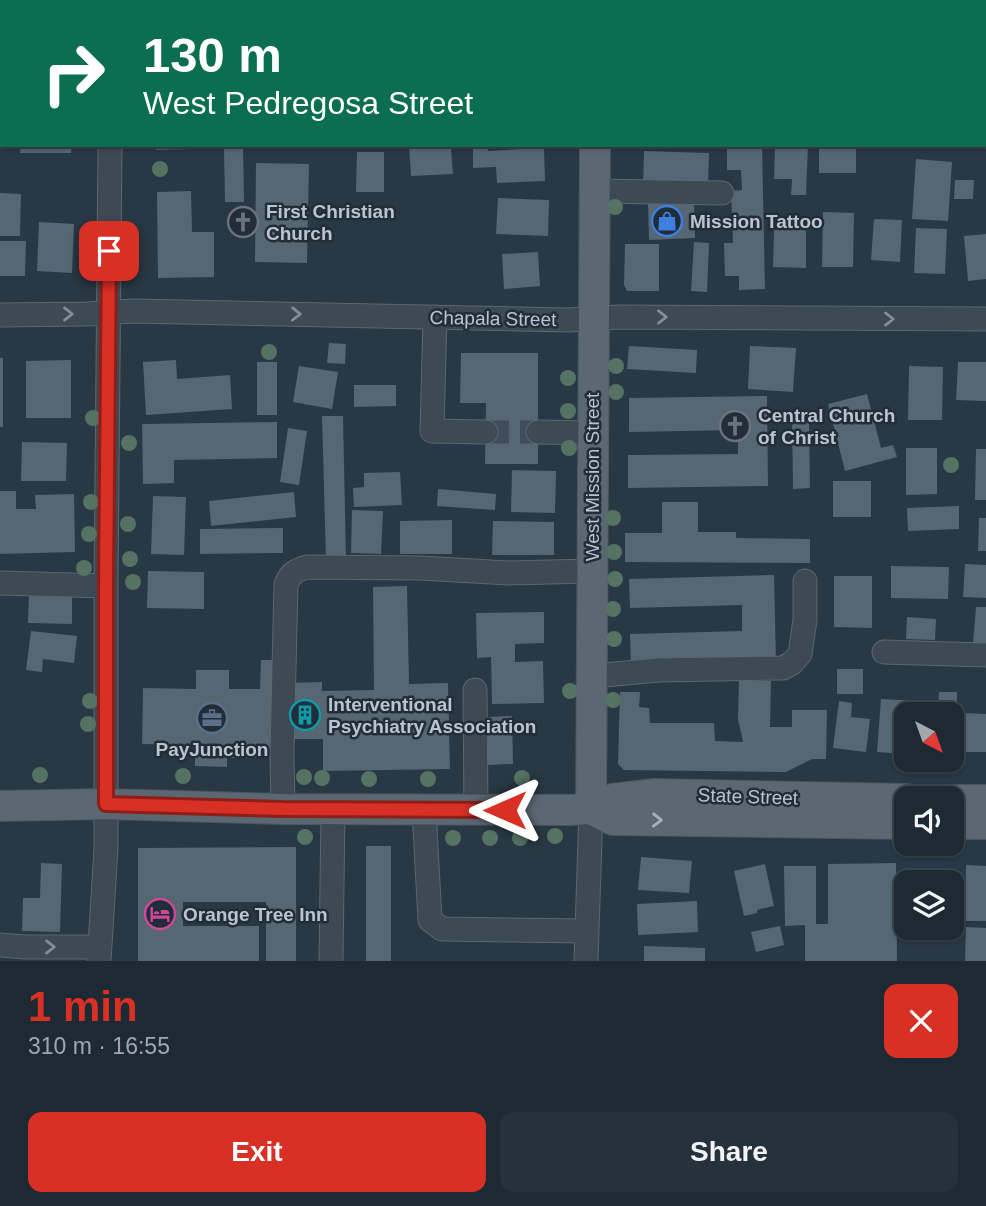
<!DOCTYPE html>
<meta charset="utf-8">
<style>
body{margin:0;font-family:Arial,sans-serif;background:#26323b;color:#f1f3f6;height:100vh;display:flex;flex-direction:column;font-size:26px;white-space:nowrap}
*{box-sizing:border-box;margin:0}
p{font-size:23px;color:#a1a7ac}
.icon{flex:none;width:38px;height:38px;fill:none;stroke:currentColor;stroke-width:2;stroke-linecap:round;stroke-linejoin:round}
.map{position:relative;height:961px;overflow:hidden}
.side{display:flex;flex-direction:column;background:#1e2a33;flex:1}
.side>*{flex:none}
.guide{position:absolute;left:0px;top:0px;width:987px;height:147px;box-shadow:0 2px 5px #0004,0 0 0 2px #3c464e;background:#0b6e4f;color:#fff;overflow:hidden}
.needle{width:46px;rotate:139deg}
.fabs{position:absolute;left:894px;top:702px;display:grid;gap:14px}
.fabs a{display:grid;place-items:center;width:70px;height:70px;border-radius:14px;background:#1e2a33;box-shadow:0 2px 5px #0004,0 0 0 2px #3c464e;font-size:35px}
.pin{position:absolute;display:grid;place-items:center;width:60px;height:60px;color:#fff;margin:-30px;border-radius:14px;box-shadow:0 4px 10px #0006}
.me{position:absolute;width:77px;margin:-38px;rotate:270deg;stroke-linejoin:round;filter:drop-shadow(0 0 5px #0008)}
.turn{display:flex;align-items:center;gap:24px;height:147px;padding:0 28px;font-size:32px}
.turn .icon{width:91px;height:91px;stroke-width:2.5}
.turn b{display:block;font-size:49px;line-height:60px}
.round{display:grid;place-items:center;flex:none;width:74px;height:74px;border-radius:14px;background:#26323b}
.summary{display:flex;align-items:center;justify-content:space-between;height:119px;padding:0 28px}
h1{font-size:42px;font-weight:700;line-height:52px;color:#d93025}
.cta{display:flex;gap:14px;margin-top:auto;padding:14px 28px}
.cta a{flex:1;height:80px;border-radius:14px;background:#d93025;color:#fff;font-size:28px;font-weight:700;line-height:80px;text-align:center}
.cta a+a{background:#26323b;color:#f1f3f6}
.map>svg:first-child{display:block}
</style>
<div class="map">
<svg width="986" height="961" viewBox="0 0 986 961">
<rect width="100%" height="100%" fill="#283844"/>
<path fill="#566673" d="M21,145H72L71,153H20Z
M156,145H243L244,202H225L224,148L156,150Z
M409,145H488V151L522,149V145H567V148L544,149L545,181L497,183L496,167L473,168V148L451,149L453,174L411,176Z
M742,145H762L765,289L739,290V276H725L724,243H733L731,191L742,190L741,170H727V149H742Z
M775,145H808L806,195H791L792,179H774Z
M819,145H856V173H819Z
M644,151L709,153L708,188L643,187Z
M357,152H384V192H356Z
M916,159L952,162L948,221L912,219Z
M256,163L309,164L307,263L255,262Z
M955,180H974L973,199H954Z
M191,191L192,232H214V277L158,278L157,192Z
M0,193L21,194L20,236H0Z
M498,198L549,200L548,236L496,234Z
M694,201L695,238L649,240L648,203Z
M823,212L854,213L853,267H822Z
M874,219L902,220L900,262L871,260Z
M39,222L74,224L72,273L37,271Z
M916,228L947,229L945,274L914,273Z
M774,230H806V268L773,267Z
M986,234V279L968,281L964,236Z
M0,241H26L25,276H0Z
M694,242L709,243L707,292L691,291Z
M625,244H659V291H627L624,285Z
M538,252L540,286L504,289L502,254Z
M329,343L346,344L345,364L327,363Z
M629,346L697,350L696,373L627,369Z
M750,346L796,348L793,392L748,389Z
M461,353H538V464H485L486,403H460Z
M0,358H3V427H0Z
M71,360V418H26V361Z
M176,360L177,379L230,375L232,409L146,415L143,362Z
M257,362H277V415H257Z
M958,362H986V401L956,400Z
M299,366L338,372L332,409L293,402Z
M909,366L943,367L942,420H908Z
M354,385H396V406L354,407Z
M867,394L881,448L893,445L897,457L845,471L828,404Z
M767,396L768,486L628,488V455L738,454V430L629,432V398Z
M322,416H343L346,559L326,560Z
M792,418H809L810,488L793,489Z
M277,422V458L174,460V483L143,484L142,424Z
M288,428L307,431L299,485L280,482Z
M22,442L67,443L66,481H21Z
M906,448H937V494L906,495Z
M976,449H986V500H975Z
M512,470L556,471L555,513L511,512Z
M400,472L402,505L354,507L353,488L364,487V473Z
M833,481H871V517H833Z
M438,489L496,494L495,510L437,506Z
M0,491H16V509H36L35,495L74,494L75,552L0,554Z
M294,492L296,517L211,526L209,501Z
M153,496L186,497L184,555L151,554Z
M662,502H698V532H736V538L810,539V563L625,562V533H662Z
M959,506V529L908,531L907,508Z
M352,510L383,511L381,554L351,553Z
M979,518H986V551H978Z
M452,520V554H400V521Z
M493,521L554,522V555H492Z
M283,528V553L200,554V529Z
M965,564L986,565V598L963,597Z
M891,566L949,567L948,599L891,598Z
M148,571L204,572V609L147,608Z
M774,575L776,662L631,666L630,634L742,631V605L630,608L629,579Z
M834,576H872V628L834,627Z
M407,586L409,684L448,683L450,769L323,771V739H289L288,683L322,682V691L374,690L373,587Z
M29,596L72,597V624L28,623Z
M976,607H986V644L973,643Z
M544,612V643L515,644V662L543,661L544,703L492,704L491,657L477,658L476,613Z
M907,617L936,619L935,640L906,639Z
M31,631L77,636L74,663L43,659L42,672L26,670Z
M261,660H273L272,758H227V767L195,766V745L142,744L143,688L196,689V670H229V689H260Z
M837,669H863V694H837Z
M739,681H771L770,727H792V710H827L826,759H812L786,772L624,770L618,764L620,692H640L639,707L649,708L650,723H714L715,741L743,742L738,719Z
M939,692H957V754H952V714H919V708H938Z
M881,699L917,701L916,714H906V754L877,752Z
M839,701L852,703L851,717L870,719L866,752L833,748Z
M963,713L986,714V752H962Z
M512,716L513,764L488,765L487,717Z
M366,846H391V961H366Z
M296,847V961H266V902H183V926H259V961H138V848Z
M641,857L692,861L689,893L638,890Z
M41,863L62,864L60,932L22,931L23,898H40Z
M896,863L897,961H805V925L785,926L784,866H816V924H828V864Z
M765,864L774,906L757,910V913L744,916L734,871Z
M966,865L986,866V921H965Z
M697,901L698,932L638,935L637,904Z
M780,926L784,945L756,952L751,932Z
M966,927L986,928V961H965Z
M644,946L705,948V961H644Z"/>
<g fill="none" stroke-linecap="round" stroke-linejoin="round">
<path stroke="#3e4d59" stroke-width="23" stroke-dasharray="23 11" stroke-linecap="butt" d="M486,432H538"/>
<g stroke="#5b6771" stroke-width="25">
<path id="minor" d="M850,0V2
M894,0V2
M111,2V0
M594,191L722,193
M0,315L87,314L133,311L568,320L618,317L986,319
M435,317L432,431L486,432
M538,432L593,433
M0,583L106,586
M884,652L986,655
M592,676L659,670L783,668L792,663L800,654L805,620V581
M475,690L476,810
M283,809L282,753L286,584C291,573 296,570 307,567L421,568L508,573L592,571
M424,810L430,920L442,929L586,931
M0,945L25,947H99
M99,961L106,848V586L110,145
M331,961L333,809
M586,961L591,809"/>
</g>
<g stroke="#495560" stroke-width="32">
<path id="major" d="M596,2V0
M952,800H986
M0,806L106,804L283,809L568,810L591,809L613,799L655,794L906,799
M591,809L595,145
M591,809L613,820L906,824
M952,824H986"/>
</g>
<use href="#minor" stroke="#3d4953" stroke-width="23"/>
<use href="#major" stroke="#5b6873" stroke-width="30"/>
</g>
<g fill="#557263">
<circle cx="160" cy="169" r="8"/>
<circle cx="615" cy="207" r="8"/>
<circle cx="269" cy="352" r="8"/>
<circle cx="616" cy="366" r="8"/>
<circle cx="568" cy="378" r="8"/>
<circle cx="616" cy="392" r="8"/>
<circle cx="568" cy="411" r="8"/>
<circle cx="93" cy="418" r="8"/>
<circle cx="129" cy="443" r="8"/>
<circle cx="569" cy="448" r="8"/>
<circle cx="951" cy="465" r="8"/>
<circle cx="91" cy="502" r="8"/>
<circle cx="613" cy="518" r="8"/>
<circle cx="128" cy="524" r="8"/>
<circle cx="89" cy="534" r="8"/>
<circle cx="614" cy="552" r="8"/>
<circle cx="130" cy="559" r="8"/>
<circle cx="84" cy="568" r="8"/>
<circle cx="615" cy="579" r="8"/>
<circle cx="133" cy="582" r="8"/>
<circle cx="613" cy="609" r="8"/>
<circle cx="614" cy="639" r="8"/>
<circle cx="570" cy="691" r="8"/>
<circle cx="613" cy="700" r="8"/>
<circle cx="90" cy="701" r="8"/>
<circle cx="88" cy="724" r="8"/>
<circle cx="40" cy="775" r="8"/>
<circle cx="183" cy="776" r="8"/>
<circle cx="304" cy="777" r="8"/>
<circle cx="322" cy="778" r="8"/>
<circle cx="522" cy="778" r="8"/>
<circle cx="369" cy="779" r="8"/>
<circle cx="428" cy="779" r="8"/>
<circle cx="555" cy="836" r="8"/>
<circle cx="305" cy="837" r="8"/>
<circle cx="453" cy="838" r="8"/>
<circle cx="490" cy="838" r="8"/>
<circle cx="520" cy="838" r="8"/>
</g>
<defs><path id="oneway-chevron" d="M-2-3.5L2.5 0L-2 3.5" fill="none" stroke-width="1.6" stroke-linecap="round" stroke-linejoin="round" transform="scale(1.75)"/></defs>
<g stroke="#828d96">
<use href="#oneway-chevron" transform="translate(68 314)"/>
<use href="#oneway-chevron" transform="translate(296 314) rotate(1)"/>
<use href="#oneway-chevron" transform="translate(662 317)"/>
<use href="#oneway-chevron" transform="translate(889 319)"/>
<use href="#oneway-chevron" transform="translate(50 947)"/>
</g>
<use stroke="#a7b2bb" href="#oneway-chevron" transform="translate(657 820) rotate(1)"/>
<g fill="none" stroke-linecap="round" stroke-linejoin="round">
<g stroke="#8d1f18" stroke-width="18">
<path id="route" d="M109,251L106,586V804L283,809L505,810"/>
</g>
<use href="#route" stroke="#d93025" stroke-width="12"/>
</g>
<defs>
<g id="shop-ring" transform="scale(1.575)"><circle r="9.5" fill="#212e39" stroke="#3f7fe0" stroke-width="1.5"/><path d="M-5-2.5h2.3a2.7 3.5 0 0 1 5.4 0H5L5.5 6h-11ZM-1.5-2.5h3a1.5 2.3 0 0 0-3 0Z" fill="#3f7fe0"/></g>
<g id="church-ring" transform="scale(1.575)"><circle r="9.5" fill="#212e39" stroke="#6b7280" stroke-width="1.5"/><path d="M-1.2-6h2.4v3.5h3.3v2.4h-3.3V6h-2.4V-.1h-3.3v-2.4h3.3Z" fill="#6b7280"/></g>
<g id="building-ring" transform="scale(1.575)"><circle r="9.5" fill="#212e39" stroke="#0f9aa8" stroke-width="1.5"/><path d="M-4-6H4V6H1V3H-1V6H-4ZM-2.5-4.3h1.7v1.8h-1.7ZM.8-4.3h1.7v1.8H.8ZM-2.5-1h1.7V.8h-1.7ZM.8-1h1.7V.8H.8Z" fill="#0f9aa8"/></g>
<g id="office-ring" transform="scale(1.575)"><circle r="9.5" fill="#212e39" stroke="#5c6f8a" stroke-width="1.5"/><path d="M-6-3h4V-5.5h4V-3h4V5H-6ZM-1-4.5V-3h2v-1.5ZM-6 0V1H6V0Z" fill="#5c6f8a"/></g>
<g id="hotel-ring" transform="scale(1.575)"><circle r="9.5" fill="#212e39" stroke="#d1479c" stroke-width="1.5"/><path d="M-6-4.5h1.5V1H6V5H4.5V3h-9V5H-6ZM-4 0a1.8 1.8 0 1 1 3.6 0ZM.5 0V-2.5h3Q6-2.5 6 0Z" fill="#d1479c"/></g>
</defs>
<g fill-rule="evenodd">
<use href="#shop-ring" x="667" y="221"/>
<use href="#church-ring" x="243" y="222"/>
<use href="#church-ring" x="735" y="426"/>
<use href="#building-ring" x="305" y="715"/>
<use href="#office-ring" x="212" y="718"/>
<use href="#hotel-ring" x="160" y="914"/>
</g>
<g text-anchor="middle" stroke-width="5" stroke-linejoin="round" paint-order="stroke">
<g font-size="19" font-weight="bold" fill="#bac4cd" stroke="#212e39" text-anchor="start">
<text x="266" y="218">First Christian<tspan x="266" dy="22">Church</tspan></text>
<text x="690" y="228">Mission Tattoo</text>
<text x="758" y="422">Central Church<tspan x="758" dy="22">of Christ</tspan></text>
<text x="328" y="711">Interventional<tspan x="328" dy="22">Psychiatry Association</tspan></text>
<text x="212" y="756" text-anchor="middle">PayJunction</text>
<text x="183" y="921">Orange Tree Inn</text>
</g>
<g font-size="19" fill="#bac4cd" stroke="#212e39">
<text transform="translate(493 318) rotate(1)" y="7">Chapala Street</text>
<text transform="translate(592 477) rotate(-90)" y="7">West Mission Street</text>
<text transform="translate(748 796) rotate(2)" y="7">State Street</text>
</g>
</g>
</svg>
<div class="fabs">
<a><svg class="needle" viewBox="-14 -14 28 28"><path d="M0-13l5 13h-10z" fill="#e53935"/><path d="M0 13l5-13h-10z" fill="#a1a7ac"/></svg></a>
<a><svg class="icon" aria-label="sound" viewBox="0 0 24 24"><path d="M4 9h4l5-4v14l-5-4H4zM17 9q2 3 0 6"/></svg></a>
<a><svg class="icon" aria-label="layers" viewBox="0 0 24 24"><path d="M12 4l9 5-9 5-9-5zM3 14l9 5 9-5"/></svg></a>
</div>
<div class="pin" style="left:109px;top:251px;background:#d93025"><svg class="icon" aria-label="arrive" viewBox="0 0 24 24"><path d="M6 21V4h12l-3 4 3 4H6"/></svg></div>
<svg class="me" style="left:505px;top:810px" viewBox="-20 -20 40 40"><path d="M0-17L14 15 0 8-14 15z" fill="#d93025" stroke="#fff" stroke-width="4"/></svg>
<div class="guide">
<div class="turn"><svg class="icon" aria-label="right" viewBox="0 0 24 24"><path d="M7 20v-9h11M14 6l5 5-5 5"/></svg><div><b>130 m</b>West Pedregosa Street</div></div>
</div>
</div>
<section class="side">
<div class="summary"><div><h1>1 min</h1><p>310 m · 16:55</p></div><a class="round" style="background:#d93025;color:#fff"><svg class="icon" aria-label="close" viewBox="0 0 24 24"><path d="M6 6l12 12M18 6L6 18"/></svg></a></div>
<div class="cta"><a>Exit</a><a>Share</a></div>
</section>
